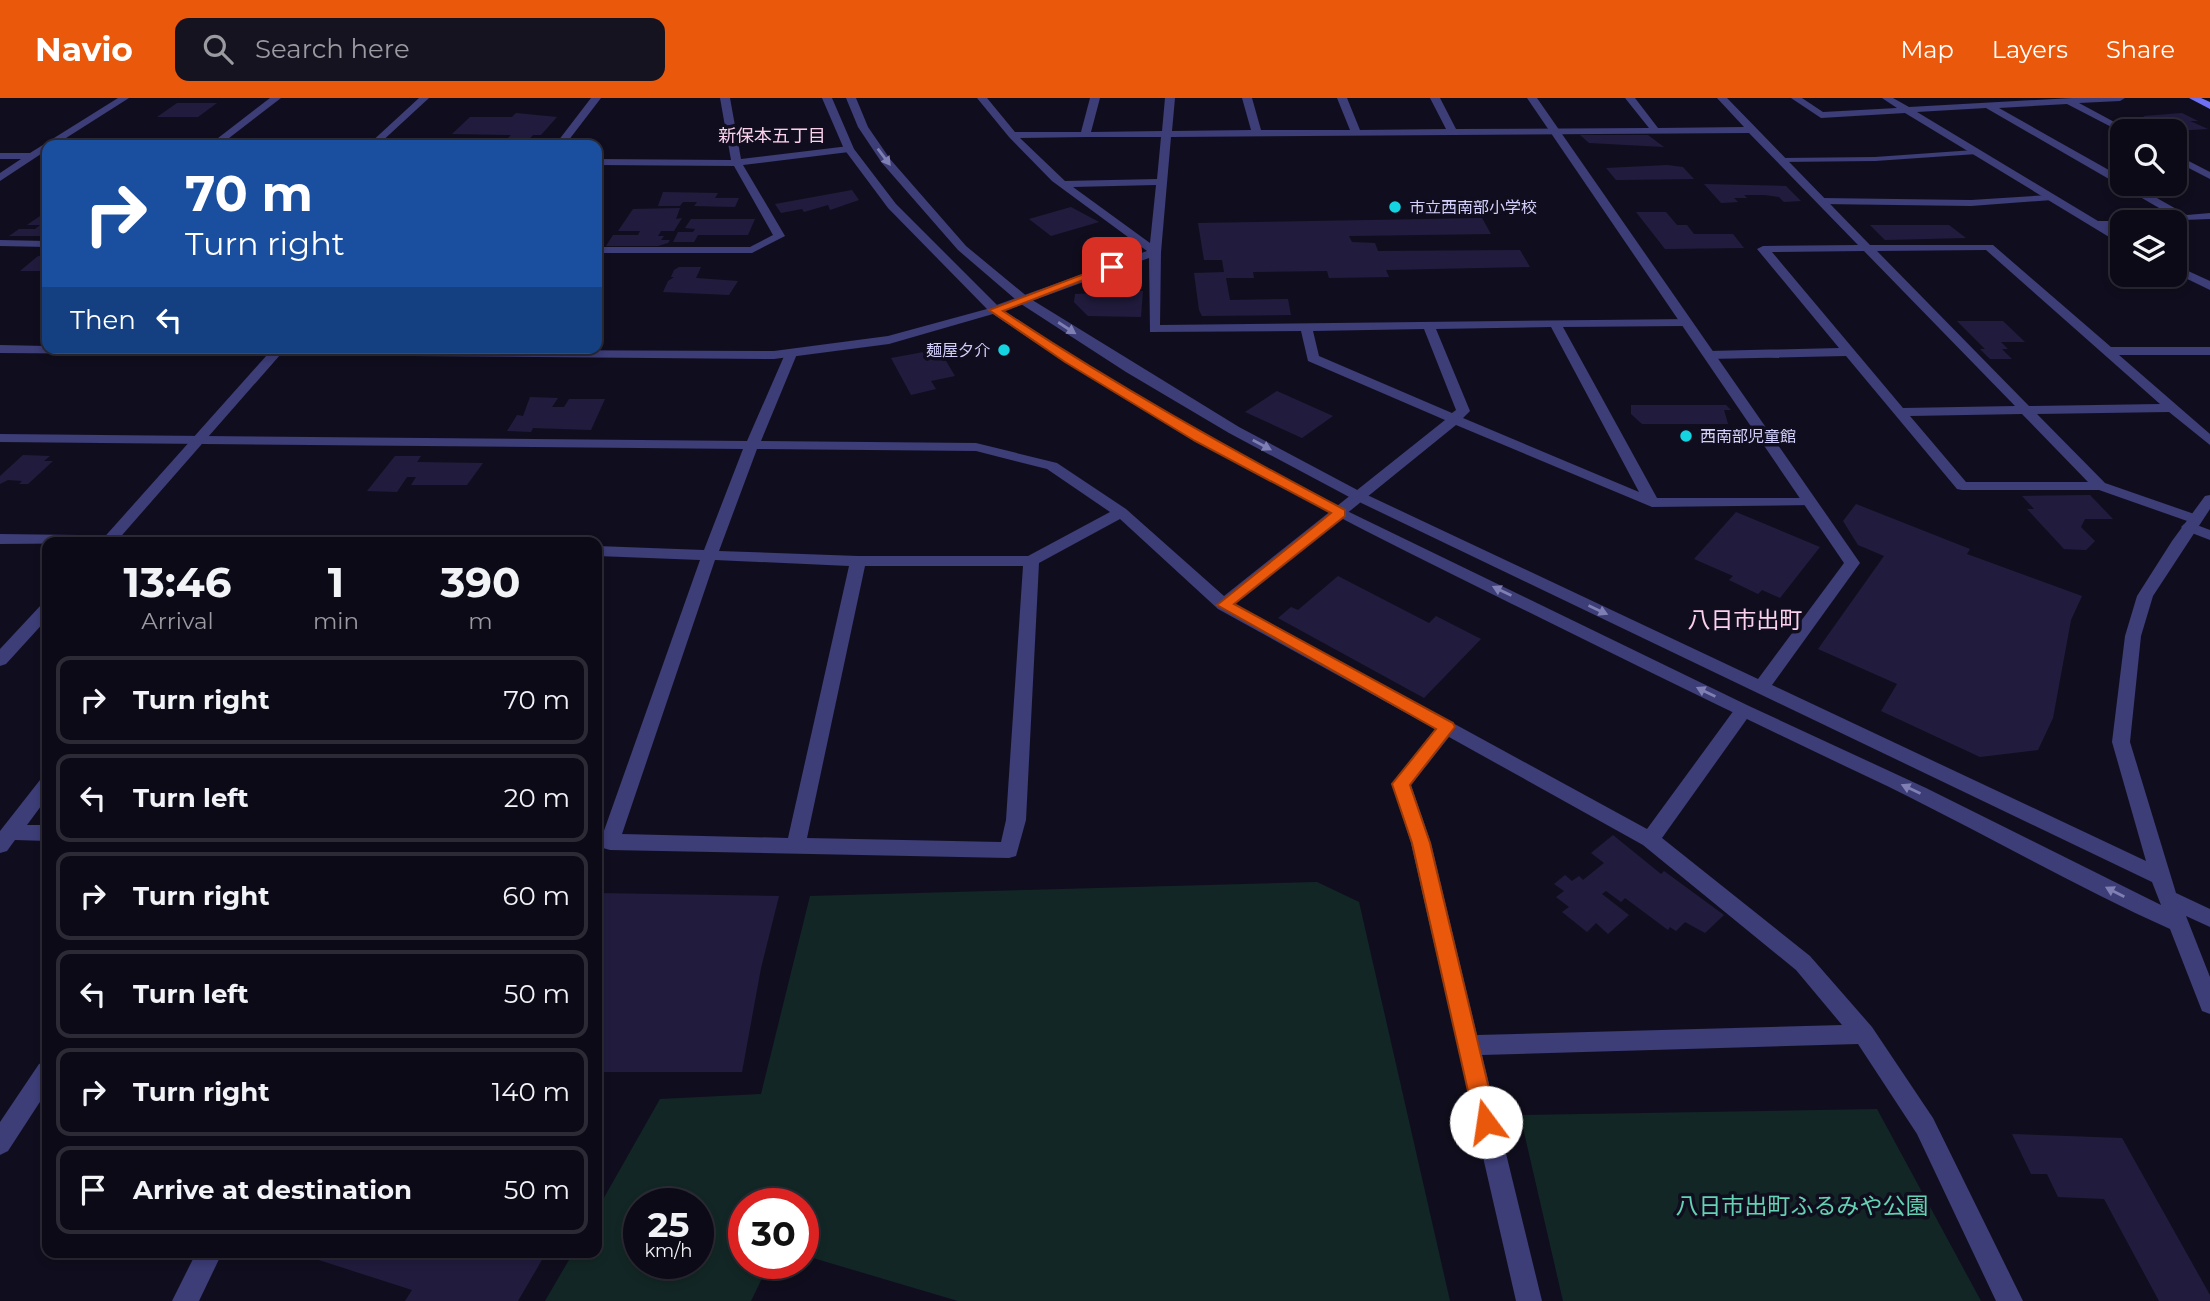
<!DOCTYPE html>
<meta charset="utf-8">
<style>
body{margin:0;font-family:Montserrat,"Noto Sans JP",sans-serif;background:#15131f;color:#f1f3f6;height:100vh;display:flex;flex-direction:column;font-size:26px;white-space:nowrap}
*{box-sizing:border-box;margin:0}
p{font-size:23px;color:#9a9aa1}
.icon{flex:none;width:38px;height:38px;fill:none;stroke:currentColor;stroke-width:2;stroke-linecap:round;stroke-linejoin:round}
.map{position:relative;flex:1;overflow:hidden}
.side{position:absolute;left:42px;top:439px;width:560px;height:721px;display:flex;flex-direction:column;background:#0c0a16;border-radius:14px;box-shadow:0 4px 10px #0003,0 0 0 2px #2c2b35}
.side>*{flex:none}
.guide{position:absolute;left:42px;top:42px;width:560px;height:214px;border-radius:14px;box-shadow:0 4px 10px #0003,0 0 0 2px #2c2b35;background:#1a4fa0;color:#fff;overflow:hidden}
.controls{position:absolute;left:2110px;top:21px;display:grid;gap:14px}
.controls a{display:grid;place-items:center;width:77px;height:77px;border-radius:14px;background:#0c0a16;box-shadow:0 4px 10px #0003,0 0 0 2px #2c2b35;font-size:35px}
.speed{position:absolute;left:623px;top:1090px;display:flex;gap:14px;font-size:35px;font-weight:700;text-align:center}
.speed>*{display:grid;place-content:center;width:91px;height:91px;border-radius:50%;background:#0c0a16;box-shadow:0 4px 10px #0003,0 0 0 2px #2c2b35;line-height:1}
.speed small{font-size:18px;font-weight:400}
.speed .limit{border:10px solid #d22;background:#fff;color:#111}
.pin{position:absolute;display:grid;place-items:center;width:60px;height:60px;color:#fff;margin:-30px;border-radius:14px;box-shadow:0 4px 10px #0006}
.me{position:absolute;width:77px;margin:-38px;rotate:346deg;stroke-linejoin:round;filter:drop-shadow(0 0 5px #0008)}
.turn{display:flex;align-items:center;gap:24px;height:147px;padding:0 28px;font-size:32px}
.turn .icon{width:91px;height:91px;stroke-width:2.5}
.turn b{display:block;font-size:49px;line-height:60px}
.then{display:flex;align-items:center;height:66px;padding:0 28px;background:#0003;gap:14px;font-size:26px}
.eta{display:flex;justify-content:space-evenly;align-items:center;height:119px;text-align:center}
.eta b{font-size:42px;font-weight:700;line-height:49px}
ul{padding:0;list-style:none}
li{display:flex;align-items:center;gap:21px;height:88px;margin:0 14px 10px;padding:0 14px;border:4px solid #2c2b35;border-radius:14px}
li div{flex:1}
li b{display:block;font-size:26px}
li em{font-style:normal}
header{display:flex;align-items:center;gap:42px;box-sizing:border-box;height:98px;padding:0 35px;background:#ea580c;color:#fff}
header strong{font-size:33px}
nav{display:flex;gap:38px;margin-inline-start:auto;font-size:24px}
.search{width:490px;height:63px;background:#15131f;display:flex;align-items:center;gap:18px;box-sizing:border-box;padding:0 24px;border-radius:14px;color:#9a9aa1;font-size:26px}
.map>svg:first-child{display:block}
</style>
<header>
<strong>Navio</strong>
<div class="search"><svg class="icon" aria-label="search" viewBox="0 0 24 24"><circle cx="10" cy="10" r="6"/><path d="M15 15l6 6"/></svg>Search here</div>
<nav><a>Map</a><a>Layers</a><a>Share</a></nav>
</header>
<div class="map">
<svg width="2210" height="1203" viewBox="0 0 2210 1203">
<rect width="100%" height="100%" fill="#100e1e"/>
<path fill="#122725" fill-rule="evenodd" d="M1317,784L1359,804L1450,1203H958L803,1157V1106H744V1166H769L751,1203H545L573,1155H597V1112L660,1001L761,996L810,798ZM639,1106H698V1166H639Z
M1877,1011L1981,1203H1563L1520,1017Z"/>
<path fill="#211c3d" d="M177,5H217L198,19H157Z
M516,15L557,19L541,37H533L527,44L505,43L511,37L452,36L470,19H512Z
M2182,15L2198,23H2190L2208,31L2174,33L2143,18Z
M1580,37H1648L1664,49L1589,45Z
M1667,67L1683,69L1694,81L1616,82L1606,70Z
M1704,86L1786,88L1801,103L1784,104L1779,99L1765,97H1744L1747,100H1734L1738,104L1721,105Z
M852,92L859,102L830,112L828,107L804,114L802,111L781,115L775,106Z
M663,94L718,95L715,100H739L735,109L694,108L697,104H683L680,108H658Z
M1071,109L1099,124L1051,138L1029,121Z
M680,110L676,121L682,120L674,133H661L658,138H664L661,142H670L668,145L658,148H606L613,137H638L640,133H618L633,111Z
M1636,114H1666L1677,127H1687L1694,136H1733L1744,150L1665,151Z
M40,118H47V138H9L19,131H35L40,127H27Z
M1482,120L1491,136L1349,138L1352,144L1375,145L1378,153L1520,152L1530,169L1386,172L1389,179L1329,180L1327,173L1253,174L1254,180H1226L1230,202L1288,201L1291,217L1202,218L1199,212L1194,175L1224,174L1222,162H1204L1198,125Z
M691,121H755L748,137H698L694,144H673L678,134H693L695,131L685,130Z
M1870,127H1949L1966,140L1885,142Z
M38,158H47V173H20Z
M679,169H701L696,180L738,183L729,197L663,194L668,183L674,179H671L674,172Z
M1102,192L1143,193L1141,219L1088,218L1074,204L1075,196L1101,195Z
M1957,223H2003L2025,244H2001L2008,251H2002L2012,261H1990L1980,251H1985Z
M929,253L946,263L955,278L931,283L936,291L911,297L891,260Z
M1277,293L1333,318L1302,340L1245,314Z
M530,299L558,300L552,309H564L569,301H605L591,332L533,330L531,334L507,333L517,317L523,318Z
M1631,307H1726L1731,312H1724L1728,326H1642L1631,316Z
M23,357L50,358L44,363H53L28,386H19L22,383L8,382L0,386V378Z
M395,358H421L417,364L483,365L467,387H411L416,379H407L397,394L367,393Z
M2090,397L2113,421H2085L2081,429L2095,443L2086,452L2064,451L2027,411H2034L2022,398Z
M1856,406L1970,451L1967,456L2082,498L2071,522L2053,620L2038,652L1980,659L1881,613L1897,586L1818,551L1884,458L1858,447L1843,423Z
M1736,414L1820,449L1780,500L1762,492L1758,496L1729,482L1733,478L1694,461Z
M1338,478L1429,525L1436,518L1481,541L1424,600L1278,520L1291,509L1298,512Z
M1613,737L1661,776L1664,773L1724,817L1705,835L1685,824L1676,833L1670,829L1668,832L1625,800L1621,804L1606,793L1602,796L1629,817L1608,836L1596,825L1587,834L1562,814L1569,809L1556,799L1564,793L1554,786L1565,777L1572,783L1579,778L1583,782L1604,765L1591,755Z
M597,795L779,798L761,870L742,974H597Z
M2012,1036L2122,1040L2210,1197V1203H2159L2104,1101L2058,1099L2047,1076H2031Z
M297,1155H546L518,1203H405L412,1192Z"/>
<g fill="none" stroke-linecap="round" stroke-linejoin="round">
<path fill="#3d3d78" fill-rule="evenodd" d="M1974,52L1978,54L1977,56L1875,63L1781,64L1777,62L1781,60L1875,59Z
M2049,97L2053,100L2052,102L1971,108L1821,106L1817,103L1821,100L1971,102Z"/>
<path fill="#3d3d78" fill-rule="evenodd" d="M118,0H129L55,47H47V52L0,83V75L21,61H0V55H30Z
M270,0H281L220,47H209Z
M419,0H429L378,47H368Z
M591,0H601L565,47H555Z
M720,0H730L741,61L849,48L854,51L849,54L743,67L785,138L752,155H597V149H750L773,137L734,68L597,67V61L731,62Z
M977,0H987L1015,34H1081L1090,0H1100L1091,34L1162,33L1165,0H1175L1172,33L1251,32L1242,0H1252L1261,32H1350L1337,0H1347L1360,32L1446,31L1430,0H1440L1456,31L1649,30L1625,0H1635L1658,30L1744,29L1717,0H1727L1870,147H1993L2111,249H2210V257H2119L2210,336V347L2169,314L2037,316L2105,385L2200,418L2202,421L2200,424H2190L2099,392H1962L1957,391L1846,258L1709,261L1703,257L1709,253L1839,250L1757,151L1763,148L1858,147L1749,35L1171,39L1161,154L1160,227L1689,221L1691,224L1685,228L1563,229L1657,400H1809L1814,401V407L1652,409L1456,327L1235,506L1647,731L1737,608H1749L1752,613L1749,618L1662,740L1810,858L1872,929L1933,1020L2023,1203H1996L1917,1036L1858,946L1482,957L1542,1203H1516L1411,745L1392,686L1435,631L1218,511L1120,421L1039,465L1026,722L1016,758L1009,760L610,752L603,750L600,744L700,462L597,458V448L704,452L743,351L0,344V336L747,343L785,256L791,252L797,256L761,343L976,345L1057,365L1126,411L1224,498L1445,322L1308,263L1301,233L1150,234L1149,160L999,215H991V209L1147,153L1052,83L1009,39ZM1087,39H1161L1157,81L1065,83L1020,40ZM1156,87L1150,145L1073,89ZM1986,152L2160,306L2029,308L1877,153ZM1864,153L2015,308L1903,310L1772,154ZM1551,229L1639,394L1463,320L1470,313L1436,231ZM1424,231L1456,312L1452,315L1319,258L1313,233ZM2022,316L2088,384H1966L1910,318ZM757,351L976,353L1047,371L1110,414L1028,458H858L719,453ZM715,462L849,468L788,740L622,736ZM865,468H1023L1006,722L1001,744L807,740ZM1449,639L1643,747L1796,872L1842,927L1477,937L1431,745L1411,687Z
M1791,0H1802L1823,14L1897,10L1882,0H1893L1909,9L2072,0H2125L2120,3L2079,5L2131,33L2123,35L2067,6L1999,10L2123,80V86H2132L2187,117L2210,115V121L2131,124L2136,121L2173,118L1986,10L1917,14L2098,123H2127L2123,124V128L2108,129L2123,138V146L2119,145L1905,15L1821,20Z
M2175,56L2210,74V81L2175,63Z
M0,142L47,143V149L0,148Z
M2175,167L2210,183V192L2175,175Z
M2189,424L2210,432V442L2184,432L2181,429L2184,426Z
M0,436L233,439L241,444L0,446Z
M47,680V700L27,727H47V743L15,742L7,753L0,755V733L40,682Z
M47,963V993L8,1053L0,1057V1024L39,966Z
M196,1155H222L199,1203H172Z"/>
<path fill="#3d3d78" fill-rule="evenodd" d="M822,0H832L854,51L896,106L999,209L1074,259L1204,337L1345,412L1749,608L1926,690L2161,807L2152,784L1353,401L1229,335L1126,274L1021,206L958,152L882,65L858,29L846,0H856L868,29L890,61L966,148L1029,200L1239,329L1363,395L1758,581L1844,465L1527,0H1537L1860,465L1772,587L2146,763L2112,644L2125,538L2137,498L2172,443L2205,398L2210,397V411L2153,498L2141,538L2130,644L2176,795L2210,811V829L2186,818L2210,879V916L2202,913L2170,831C2067,785 1968,726 1866,678C1741,619 1617,558 1494,497C1321,412 1152,324 993,216L889,246L774,261L280,257L116,444H100L267,257L0,255V247L47,248V250L774,253L888,238L987,211L888,110L844,51Z
M47,506V521L6,566L0,568V551L41,507Z"/>
<path fill="#6f71f2" fill-rule="evenodd" d="M2189,0H2201L2210,4V11Z"/>
</g>
<defs><path id="oneway-solid" d="M-6-.8H1V-3.2L6.5 0L1 3.2V.8H-6Z" transform="scale(1.75)"/></defs>
<g fill="#807fb3">
<use href="#oneway-solid" transform="translate(884 59) rotate(53)"/>
<use href="#oneway-solid" transform="translate(1067 230) rotate(33)"/>
<use href="#oneway-solid" transform="translate(1262 347) rotate(28)"/>
<use href="#oneway-solid" transform="translate(1502 493) rotate(-154)"/>
<use href="#oneway-solid" transform="translate(1598 512) rotate(25)"/>
<use href="#oneway-solid" transform="translate(1706 594) rotate(-154)"/>
<use href="#oneway-solid" transform="translate(1911 691) rotate(-155)"/>
<use href="#oneway-solid" transform="translate(2115 794) rotate(-153)"/>
</g>
<path fill="#ea580c" stroke="#983908" stroke-width="2" d="M1108,167L1117,169L1003,213C1113,286 1228,350 1345,412V418L1234,506L1453,625L1455,629L1410,687L1430,745L1497,1024L1493,1031L1486,1034L1478,1031L1475,1024L1412,745L1392,686L1436,631L1217,507L1331,415L1195,343L1065,264L989,212Z"/>
<g fill="#15d4e1" stroke="#100e1e" stroke-width="2.5">
<circle cx="1395" cy="109" r="7"/>
<circle cx="1004" cy="252" r="7"/>
<circle cx="1686" cy="338" r="7"/>
</g>
<g text-anchor="middle" stroke-width="7" stroke-linejoin="round" paint-order="stroke">
<g font-size="16" fill="#d3cffb" stroke="#100e1e" text-anchor="start">
<text x="1409" y="115">市立西南部小学校</text>
<text x="990" y="258" text-anchor="end">麺屋夕介</text>
<text x="1700" y="344">西南部児童館</text>
</g>
<g font-size="18" fill="#fbd1ed" stroke="#100e1e">
<text x="772" y="44">新保本五丁目</text>
</g>
<g font-size="23" fill="#fbd1ed" stroke="#100e1e">
<text x="1745" y="530">八日市出町</text>
</g>
<g font-size="23" fill="#63d3b3" stroke="#100e1e">
<text x="1802" y="1116">八日市出町ふるみや公園</text>
</g>
</g>
</svg>
<div class="controls">
<a><svg class="icon" aria-label="search" viewBox="0 0 24 24"><circle cx="10" cy="10" r="6"/><path d="M15 15l6 6"/></svg></a>
<a><svg class="icon" aria-label="layers" viewBox="0 0 24 24"><path d="M12 4l9 5-9 5-9-5zM3 14l9 5 9-5"/></svg></a>
</div>
<div class="speed"><div>25<small>km/h</small></div><div class="limit">30</div></div>
<div class="pin" style="left:1112px;top:169px;background:#d93025"><svg class="icon" aria-label="arrive" viewBox="0 0 24 24"><path d="M6 21V4h12l-3 4 3 4H6"/></svg></div>
<svg class="me" style="left:1486px;top:1024px" viewBox="-20 -20 40 40"><circle r="19" fill="#fff"/><path d="M0-13L10 11 0 6-10 11z" fill="#ea580c"/></svg>
<div class="guide">
<div class="turn"><svg class="icon" aria-label="right" viewBox="0 0 24 24"><path d="M7 20v-9h11M14 6l5 5-5 5"/></svg><div><b>70 m</b>Turn right</div></div>
<div class="then">Then<svg class="icon" aria-label="left" viewBox="0 0 24 24"><path d="M17 20v-9H6M10 6l-5 5 5 5"/></svg></div>
</div>
<section class="side">
<div class="eta">
<div><b>13:46</b><p>Arrival</p></div>
<div><b>1</b><p>min</p></div>
<div><b>390</b><p>m</p></div>
</div>
<ul>
<li><svg class="icon" aria-label="right" viewBox="0 0 24 24"><path d="M7 20v-9h11M14 6l5 5-5 5"/></svg><div><b>Turn right</b></div><em>70 m</em></li>
<li><svg class="icon" aria-label="left" viewBox="0 0 24 24"><path d="M17 20v-9H6M10 6l-5 5 5 5"/></svg><div><b>Turn left</b></div><em>20 m</em></li>
<li><svg class="icon" aria-label="right" viewBox="0 0 24 24"><path d="M7 20v-9h11M14 6l5 5-5 5"/></svg><div><b>Turn right</b></div><em>60 m</em></li>
<li><svg class="icon" aria-label="left" viewBox="0 0 24 24"><path d="M17 20v-9H6M10 6l-5 5 5 5"/></svg><div><b>Turn left</b></div><em>50 m</em></li>
<li><svg class="icon" aria-label="right" viewBox="0 0 24 24"><path d="M7 20v-9h11M14 6l5 5-5 5"/></svg><div><b>Turn right</b></div><em>140 m</em></li>
<li><svg class="icon" aria-label="arrive" viewBox="0 0 24 24"><path d="M6 21V4h12l-3 4 3 4H6"/></svg><div><b>Arrive at destination</b></div><em>50 m</em></li>
</ul>
</section>
</div>
